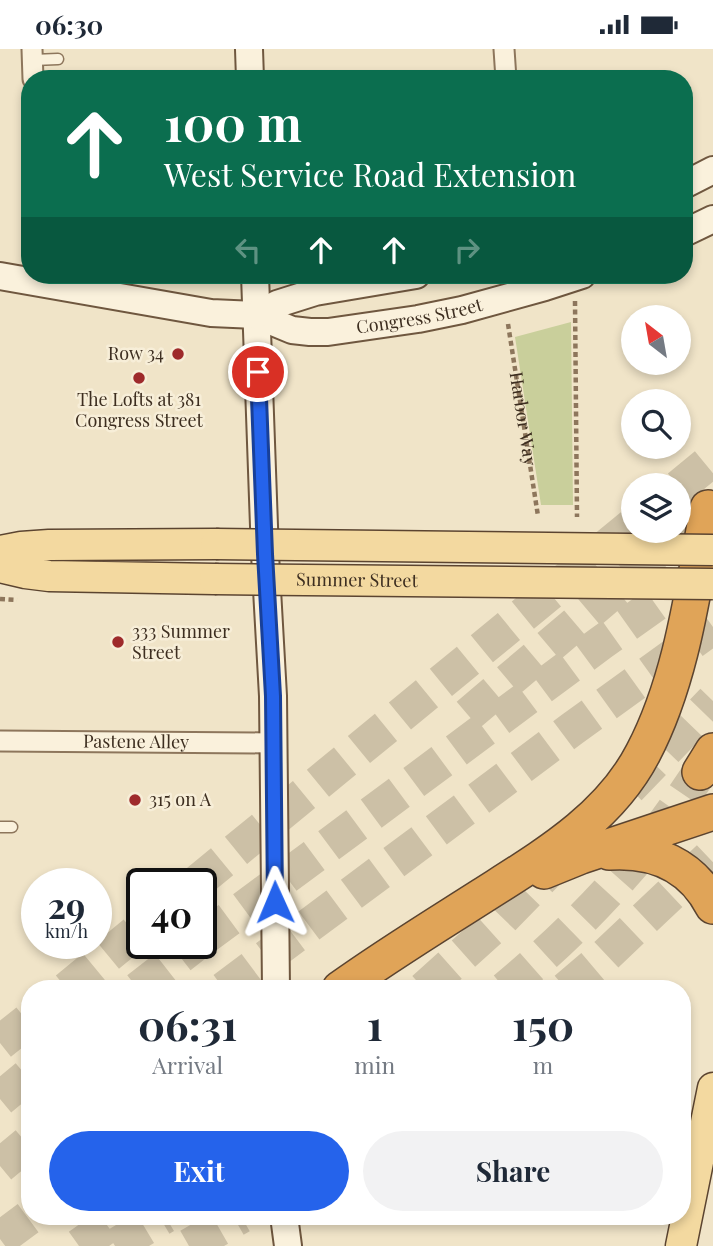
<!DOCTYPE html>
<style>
body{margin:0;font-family:"Playfair Display",serif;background:#f2f2f3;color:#1f2937;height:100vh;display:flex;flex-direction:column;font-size:26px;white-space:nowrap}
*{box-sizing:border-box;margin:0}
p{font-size:23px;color:#747a83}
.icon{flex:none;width:38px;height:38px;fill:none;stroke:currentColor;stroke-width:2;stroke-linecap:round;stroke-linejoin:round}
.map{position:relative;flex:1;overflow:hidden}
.details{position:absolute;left:21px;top:931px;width:670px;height:245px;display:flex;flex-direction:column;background:#fff;border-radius:28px;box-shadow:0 4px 10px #0003}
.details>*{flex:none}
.guide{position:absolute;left:21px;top:21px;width:672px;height:214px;border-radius:28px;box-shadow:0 4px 10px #0003;background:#0b6e4f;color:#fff;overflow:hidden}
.needle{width:46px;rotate:329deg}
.buttons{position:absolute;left:621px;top:256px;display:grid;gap:14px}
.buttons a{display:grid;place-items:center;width:70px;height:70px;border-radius:50%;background:#fff;box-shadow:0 4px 10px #0003;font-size:35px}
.speed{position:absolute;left:21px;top:819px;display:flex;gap:14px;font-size:35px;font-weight:700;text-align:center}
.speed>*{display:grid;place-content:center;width:91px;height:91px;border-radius:50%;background:#fff;box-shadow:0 4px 10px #0003;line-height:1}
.speed small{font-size:18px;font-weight:400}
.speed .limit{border:4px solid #111;border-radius:10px;background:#fff;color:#111}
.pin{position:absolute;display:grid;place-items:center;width:60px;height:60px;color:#fff;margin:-30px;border:4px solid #fff;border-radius:50%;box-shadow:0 2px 7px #0007}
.me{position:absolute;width:77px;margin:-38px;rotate:359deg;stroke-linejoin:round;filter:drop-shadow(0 0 5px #0008)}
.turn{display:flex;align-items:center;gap:24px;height:147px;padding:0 28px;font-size:32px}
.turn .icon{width:91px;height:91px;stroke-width:2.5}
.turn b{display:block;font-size:49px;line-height:60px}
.lanes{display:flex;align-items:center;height:66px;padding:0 28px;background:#0003;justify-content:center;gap:35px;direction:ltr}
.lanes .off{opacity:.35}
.eta{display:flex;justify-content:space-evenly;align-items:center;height:119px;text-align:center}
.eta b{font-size:42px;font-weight:700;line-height:49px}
.primary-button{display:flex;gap:14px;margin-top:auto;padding:14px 28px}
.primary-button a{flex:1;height:80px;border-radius:42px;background:#2563eb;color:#fff;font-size:28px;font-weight:700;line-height:80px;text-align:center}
.primary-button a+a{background:#f2f2f3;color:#1f2937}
.status{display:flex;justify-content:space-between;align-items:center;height:49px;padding:0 35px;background:#fff;direction:ltr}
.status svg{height:19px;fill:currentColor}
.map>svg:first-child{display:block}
</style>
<div class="status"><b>06:30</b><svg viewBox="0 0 49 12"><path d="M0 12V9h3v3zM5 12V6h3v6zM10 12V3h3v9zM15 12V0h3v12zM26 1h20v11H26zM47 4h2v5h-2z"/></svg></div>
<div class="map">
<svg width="713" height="1197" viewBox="0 0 713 1197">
<rect width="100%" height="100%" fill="#f0e4c8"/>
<path fill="#c9cf9b" d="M571,273L573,456H541L515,288Z"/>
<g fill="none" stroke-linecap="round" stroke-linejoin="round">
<path stroke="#ccc0a6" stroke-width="35" stroke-dasharray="35 18" stroke-linecap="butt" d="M679,438L713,410
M468,666L713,458
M629,739L713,652
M195,835L634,475
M201,891L601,594L701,523
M67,940L142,878
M138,940L197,894
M224,940L572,680L713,578
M424,940L502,870L568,802
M505,940C547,905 586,868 622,827C651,795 676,759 700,723
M566,940L606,906L713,805
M0,994L30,970
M0,1050L30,1025
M0,1117L30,1092
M0,1190L31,1167
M79,1197L121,1167
M115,1197L165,1167
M189,1197L241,1167"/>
<g stroke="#8d765c" stroke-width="13">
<path id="lane" d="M33,11L58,10
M33,28L58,29
M0,778H12"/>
</g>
<g stroke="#8d765c" stroke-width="23">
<g id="street">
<path d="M32,0L33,30"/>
<path d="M504,0L506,30"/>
<path id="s2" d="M0,692L273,694"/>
</g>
</g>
<g stroke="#6f573f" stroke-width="30">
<g id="secondary">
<path d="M249,0L250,30"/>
<path d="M684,136L713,121"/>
<path d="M684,184L713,170"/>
<path d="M255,226L265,505L273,647L276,940"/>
<path id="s3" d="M0,227L211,264L256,266L292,281L310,283H328L418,270L462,261L545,238L582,226"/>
<path d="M256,266L277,255L315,243L416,226"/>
<path d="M284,1167L288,1197"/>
</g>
</g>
<g stroke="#5b4430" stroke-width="33">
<path id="primary" d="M0,502L21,498L49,496L216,495
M0,518L25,524L49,527L215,530
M681,1197L713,1039"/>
</g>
<g stroke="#5b4430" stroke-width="38">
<path id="highway" d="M700,723L713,702
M609,803C654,800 692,816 713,857
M544,822L581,807L713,763
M340,940C386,907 435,877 482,847C543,808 609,770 643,704C682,630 693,540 708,459"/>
</g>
<g stroke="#8d765c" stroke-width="4.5" stroke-dasharray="5 3.5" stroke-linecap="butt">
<path d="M575,252L577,468"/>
<path id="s1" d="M508,275L538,467"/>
<path d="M0,550L17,551"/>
</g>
<use href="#lane" stroke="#faf1dc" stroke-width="10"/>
<use href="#street" stroke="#faf1dc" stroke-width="19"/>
<use href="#secondary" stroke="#faf1dc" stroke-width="26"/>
<use href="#primary" stroke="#f3d9a0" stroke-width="30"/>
<use href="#highway" stroke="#e0a458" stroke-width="35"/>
<g stroke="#5b4430" stroke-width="33" stroke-linecap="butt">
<g id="primary-bridge">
<path d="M216,495L713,501"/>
<path id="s4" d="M215,530L713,535"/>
</g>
</g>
<use href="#primary-bridge" stroke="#f3d9a0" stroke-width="30"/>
</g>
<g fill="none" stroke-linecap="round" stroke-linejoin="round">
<g stroke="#184099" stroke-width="18">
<path id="route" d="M258,323L265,505L273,647L275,853"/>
</g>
<use href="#route" stroke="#2563eb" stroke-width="12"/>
</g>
<g fill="#9e2a2b" stroke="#f7eed8" stroke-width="2.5">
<circle cx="178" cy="305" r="7"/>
<circle cx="139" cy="329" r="7"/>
<circle cx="118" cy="593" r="7"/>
<circle cx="135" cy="751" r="7"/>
</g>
<g text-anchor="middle" stroke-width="5" stroke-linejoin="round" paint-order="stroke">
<g font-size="18" fill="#3d2e20" stroke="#f7eed8">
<text dy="6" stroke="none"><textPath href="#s3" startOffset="427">Congress Street</textPath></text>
<text dy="6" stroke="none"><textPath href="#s1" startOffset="96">Harbor Way</textPath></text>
<text dy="6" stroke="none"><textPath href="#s4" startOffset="142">Summer Street</textPath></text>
<text dy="6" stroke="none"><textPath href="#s2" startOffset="136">Pastene Alley</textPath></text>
</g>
<g font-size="18" fill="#3d2e20" stroke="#f7eed8" text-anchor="start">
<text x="164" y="311" text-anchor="end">Row 34</text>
<text x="139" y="357" text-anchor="middle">The Lofts at 381<tspan x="139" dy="21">Congress Street</tspan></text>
<text x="132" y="589">333 Summer<tspan x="132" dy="21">Street</tspan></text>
<text x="149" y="757">315 on A</text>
</g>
</g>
</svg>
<div class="buttons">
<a><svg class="needle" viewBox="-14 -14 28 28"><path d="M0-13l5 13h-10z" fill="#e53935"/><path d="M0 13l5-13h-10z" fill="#747a83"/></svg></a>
<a><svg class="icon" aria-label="search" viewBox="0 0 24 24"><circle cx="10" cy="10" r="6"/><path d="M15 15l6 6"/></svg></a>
<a><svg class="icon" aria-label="layers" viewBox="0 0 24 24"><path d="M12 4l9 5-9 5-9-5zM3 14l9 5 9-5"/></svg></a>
</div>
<div class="speed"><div>29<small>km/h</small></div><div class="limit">40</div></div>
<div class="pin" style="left:258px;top:323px;background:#d93025"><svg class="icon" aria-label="arrive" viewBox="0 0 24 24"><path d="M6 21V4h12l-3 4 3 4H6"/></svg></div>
<svg class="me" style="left:275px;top:853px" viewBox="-20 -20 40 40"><path d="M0-17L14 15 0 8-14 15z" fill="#2563eb" stroke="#fff" stroke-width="4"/></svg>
<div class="guide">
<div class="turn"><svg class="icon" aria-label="ahead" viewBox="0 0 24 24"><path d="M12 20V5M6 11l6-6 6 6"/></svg><div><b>100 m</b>West Service Road Extension</div></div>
<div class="lanes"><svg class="icon off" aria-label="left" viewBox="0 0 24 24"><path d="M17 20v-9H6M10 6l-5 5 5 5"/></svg><svg class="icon" aria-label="ahead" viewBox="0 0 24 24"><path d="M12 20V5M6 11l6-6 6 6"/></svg><svg class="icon" aria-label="ahead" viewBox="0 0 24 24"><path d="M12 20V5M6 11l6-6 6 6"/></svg><svg class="icon off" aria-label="right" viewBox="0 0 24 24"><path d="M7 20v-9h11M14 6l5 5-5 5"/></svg></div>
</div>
<section class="details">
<div class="eta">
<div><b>06:31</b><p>Arrival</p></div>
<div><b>1</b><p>min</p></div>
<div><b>150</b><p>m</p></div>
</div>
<div class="primary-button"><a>Exit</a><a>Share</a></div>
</section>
</div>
